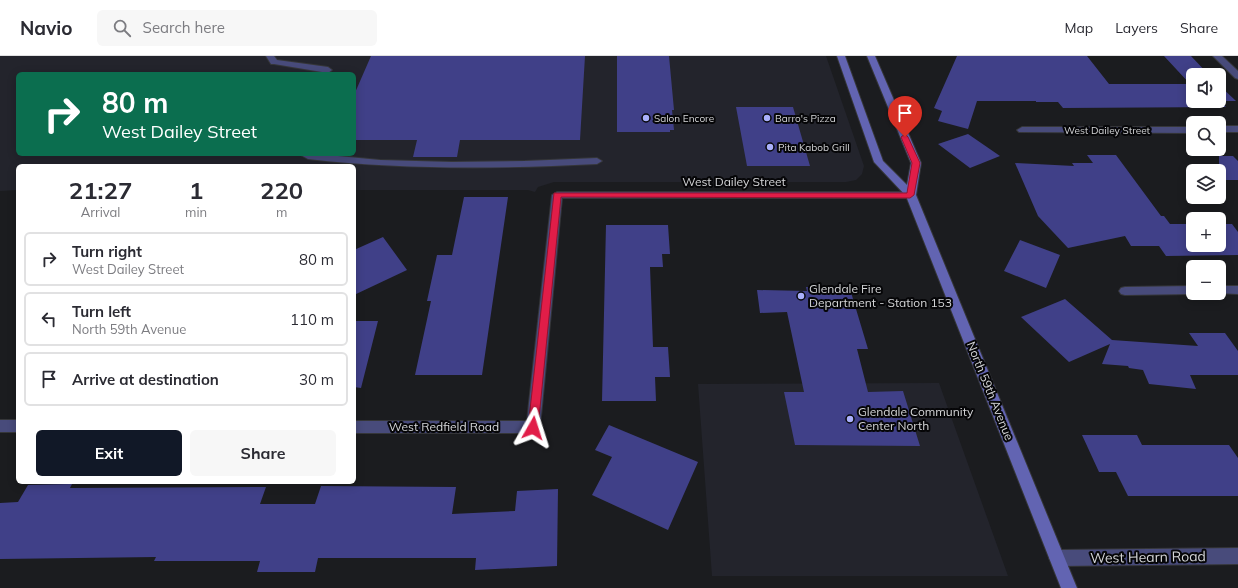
<!DOCTYPE html>
<meta charset="utf-8">
<style>
body{margin:0;font-family:Mulish,sans-serif;background:#f7f7f7;color:#2b2b33;height:100vh;display:flex;flex-direction:column;font-size:15px;white-space:nowrap}
*{box-sizing:border-box;margin:0}
p{font-size:13px;color:#7c7c81}
.icon{flex:none;width:22px;height:22px;fill:none;stroke:currentColor;stroke-width:2;stroke-linecap:round;stroke-linejoin:round}
.map{position:relative;flex:1;overflow:hidden}
.details{position:absolute;left:16px;top:108px;width:340px;height:320px;display:flex;flex-direction:column;background:#fff;border-radius:6px;box-shadow:0 2px 10px #0003}
.details>*{flex:none}
.banner{position:absolute;left:16px;top:16px;width:340px;height:84px;border-radius:6px;box-shadow:0 2px 10px #0003;background:#0b6e4f;color:#fff;overflow:hidden}
.fabs{position:absolute;left:1186px;top:12px;display:grid;gap:8px}
.fabs a{display:grid;place-items:center;width:40px;height:40px;border-radius:6px;background:#fff;box-shadow:0 2px 10px #0003;font-size:20px}
.pin{position:absolute;display:grid;place-items:center;width:34px;height:34px;color:#fff;margin:-41px -17px;border-radius:50% 50% 50% 0;rotate:-45deg;box-shadow:0 0 4px #0007}
.pin .icon{rotate:45deg}
.me{position:absolute;width:44px;margin:-22px;rotate:6deg;stroke-linejoin:round;filter:drop-shadow(0 0 3px #0008)}
.turn{display:flex;align-items:center;gap:14px;height:84px;padding:0 20px;font-size:18px}
.turn .icon{width:52px;height:52px;stroke-width:2.5}
.turn b{display:block;font-size:28px;line-height:34px}
.eta{display:flex;justify-content:space-evenly;align-items:center;height:68px;text-align:center}
.eta b{font-size:24px;font-weight:700;line-height:28px}
.cta{display:flex;gap:8px;margin-top:auto;padding:8px 20px}
.cta a{flex:1;height:46px;border-radius:6px;background:#111827;color:#fff;font-size:16px;font-weight:700;line-height:46px;text-align:center}
.cta a+a{background:#f7f7f7;color:#2b2b33}
ul{padding:0;list-style:none}
li{display:flex;align-items:center;gap:12px;height:54px;margin:0 8px 6px;padding:0 12px;border:2px solid #e1e1e2;border-radius:6px}
li div{flex:1}
li b{display:block;font-size:15px}
li em{font-style:normal}
header{display:flex;align-items:center;gap:24px;box-sizing:border-box;height:56px;padding:0 20px;background:#fff;border-bottom:1px solid #e1e1e2}
header strong{font-size:19px}
nav{display:flex;gap:22px;margin-inline-start:auto;font-size:14px}
.search{width:280px;height:36px;background:#f7f7f7;display:flex;align-items:center;gap:10px;box-sizing:border-box;padding:0 14px;border-radius:6px;color:#7c7c81;font-size:15px}
.map>svg:first-child{display:block}
</style>
<header>
<strong>Navio</strong>
<div class="search"><svg class="icon" aria-label="search" viewBox="0 0 24 24"><circle cx="10" cy="10" r="6"/><path d="M15 15l6 6"/></svg>Search here</div>
<nav><a>Map</a><a>Layers</a><a>Share</a></nav>
</header>
<div class="map">
<svg width="1238" height="532" viewBox="0 0 1238 532">
<rect width="100%" height="100%" fill="#1b1c1f"/>
<path fill="#23242c" fill-rule="evenodd" d="M0,0H826L864,110L862,118L856,124L846,126H554L538,131L535,136L528,134H354V110H18V134L0,135ZM18,18H354V98H18Z
M939,327L1008,520H712L698,328Z"/>
<path fill="#404088" d="M371,0H585L580,84H460L457,101H413L417,84H354V39Z
M617,0H669L674,54H672L674,74H670V76H617Z
M957,0H1087L1109,28H1190L1164,0H1191L1209,19H1193V45H1219V29L1236,45H1220L1226,51L1063,52L1058,46H1036V45H977L968,73L938,65L942,55L934,52Z
M736,51H793L810,110H747Z
M968,78L1000,100L970,112L938,88Z
M1087,99H1116L1161,160H1164L1170,168H1193V189H1219V168H1232L1238,176V199L1166,200L1159,190H1131L1125,180L1068,192L1038,160L1015,107L1074,110L1072,107H1093Z
M1219,100H1233L1238,105V124H1219Z
M464,141H508L482,319H415L431,245H427L437,199H452Z
M606,169H668L670,198H662L663,211H650L653,291H668L670,321H655L656,345H602Z
M383,181L407,214L354,239V194Z
M1020,184L1060,199L1046,232L1004,215Z
M806,231L850,233L868,293H857L868,336L903,335L920,390L795,389L784,336H804L787,256L760,257L757,234L807,235Z
M1065,243L1112,284L1198,290L1189,277H1225L1238,295V319H1190L1196,333L1149,328L1143,314L1129,312L1128,310L1102,308L1110,288L1069,306L1021,261Z
M354,265H378L361,332L354,331Z
M609,369L698,406L668,474L592,439L612,401L595,394Z
M1082,379H1137L1142,389H1229L1238,402V440H1128L1116,416H1099Z
M72,428L70,432L266,431L260,448H315L321,430L456,431L452,458L515,455L517,435L558,433L557,510L475,514L476,502H318L315,516H257L260,505H154L156,501L0,503V447L18,446L28,429Z"/>
<g fill="none" stroke-linecap="round" stroke-linejoin="round">
<g stroke="#353639" stroke-width="2">
<path id="lane" d="M266,0H274L277,4L328,11L332,14L328,17L274,8H271Z
M299,98H317L380,104L452,106L525,105L597,102L602,105L597,108C500,113 404,114 308,103Z"/>
</g>
<g stroke="#353639" stroke-width="2">
<path id="street" d="M1213,0H1222L1238,15V23L1235,22Z
M1219,70H1238V76H1219Z
M1022,71H1193V77L1019,76L1017,74Z
M557,136H911L916,139L911,142H562L540,371L538,375L533,377H354V365H527L552,139Z
M1193,230V237H1197L1193,238L1125,239L1121,238L1119,235L1121,232L1125,231Z
M1219,230H1238V238L1215,237H1219Z
M0,364H18V376H0Z
M1238,492V508L1057,510L1052,507L1049,502L1052,497L1057,494Z"/>
</g>
<g stroke="#353639" stroke-width="2">
<path id="secondary" d="M837,0H845L883,105L907,129L911,107L867,0H875L921,107L916,139L1077,532H1061L906,140L874,106Z"/>
</g>
<use href="#lane" fill="#484b7b" fill-rule="evenodd"/>
<use href="#street" fill="#484b7b" fill-rule="evenodd"/>
<use href="#secondary" fill="#6264b2" fill-rule="evenodd"/>
</g>
<path fill="#e11d48" stroke="#92132f" d="M905,78L908,81L920,107L914,139L910,142L561,141L538,372L537,375L533,376L530,375L528,372L554,137H907L912,107L901,81Z"/>
<g fill="#aab0fb" stroke="#060608" stroke-width="1.5">
<circle cx="646" cy="62" r="4"/>
<circle cx="767" cy="62" r="4"/>
<circle cx="770" cy="91" r="4"/>
<circle cx="801" cy="240" r="4"/>
<circle cx="850" cy="363" r="4"/>
</g>
<g text-anchor="middle" stroke-width="4" stroke-linejoin="round" paint-order="stroke">
<g font-size="10" fill="#d5d6d8" stroke="#060608" text-anchor="start">
<text x="654" y="66">Salon Encore</text>
<text x="775" y="66">Barro's Pizza</text>
<text x="778" y="95">Pita Kabob Grill</text>
</g>
<g font-size="10" fill="#d5d6d8" stroke="#060608">
<text x="1107" y="78">West Dailey Street</text>
</g>
<g font-size="12" fill="#d5d6d8" stroke="#060608">
<text x="734" y="130">West Dailey Street</text>
<text transform="translate(990 335) rotate(68)" y="4">North 59th Avenue</text>
<text x="444" y="375">West Redfield Road</text>
</g>
<g font-size="12" fill="#d5d6d8" stroke="#060608" text-anchor="start">
<text x="809" y="237">Glendale Fire<tspan x="809" dy="14">Department - Station 153</tspan></text>
<text x="858" y="360">Glendale Community<tspan x="858" dy="14">Center North</tspan></text>
</g>
<g font-size="14" fill="#d5d6d8" stroke="#060608">
<text transform="translate(1148 501) rotate(-1)" y="5">West Hearn Road</text>
</g>
</g>
</svg>
<div class="fabs">
<a><svg class="icon" aria-label="sound" viewBox="0 0 24 24"><path d="M4 9h4l5-4v14l-5-4H4zM17 9q2 3 0 6"/></svg></a>
<a><svg class="icon" aria-label="search" viewBox="0 0 24 24"><circle cx="10" cy="10" r="6"/><path d="M15 15l6 6"/></svg></a>
<a><svg class="icon" aria-label="layers" viewBox="0 0 24 24"><path d="M12 4l9 5-9 5-9-5zM3 14l9 5 9-5"/></svg></a>
<a>+</a>
<a>−</a>
</div>
<div class="pin" style="left:905px;top:81px;background:#d93025"><svg class="icon" aria-label="arrive" viewBox="0 0 24 24"><path d="M6 21V4h12l-3 4 3 4H6"/></svg></div>
<svg class="me" style="left:533px;top:372px" viewBox="-20 -20 40 40"><path d="M0-17L14 15 0 8-14 15z" fill="#e11d48" stroke="#fff" stroke-width="4"/></svg>
<div class="banner">
<div class="turn"><svg class="icon" aria-label="right" viewBox="0 0 24 24"><path d="M7 20v-9h11M14 6l5 5-5 5"/></svg><div><b>80 m</b>West Dailey Street</div></div>
</div>
<section class="details">
<div class="eta">
<div><b>21:27</b><p>Arrival</p></div>
<div><b>1</b><p>min</p></div>
<div><b>220</b><p>m</p></div>
</div>
<ul>
<li><svg class="icon" aria-label="right" viewBox="0 0 24 24"><path d="M7 20v-9h11M14 6l5 5-5 5"/></svg><div><b>Turn right</b><p>West Dailey Street</p></div><em>80 m</em></li>
<li><svg class="icon" aria-label="left" viewBox="0 0 24 24"><path d="M17 20v-9H6M10 6l-5 5 5 5"/></svg><div><b>Turn left</b><p>North 59th Avenue</p></div><em>110 m</em></li>
<li><svg class="icon" aria-label="arrive" viewBox="0 0 24 24"><path d="M6 21V4h12l-3 4 3 4H6"/></svg><div><b>Arrive at destination</b></div><em>30 m</em></li>
</ul>
<div class="cta"><a>Exit</a><a>Share</a></div>
</section>
</div>
